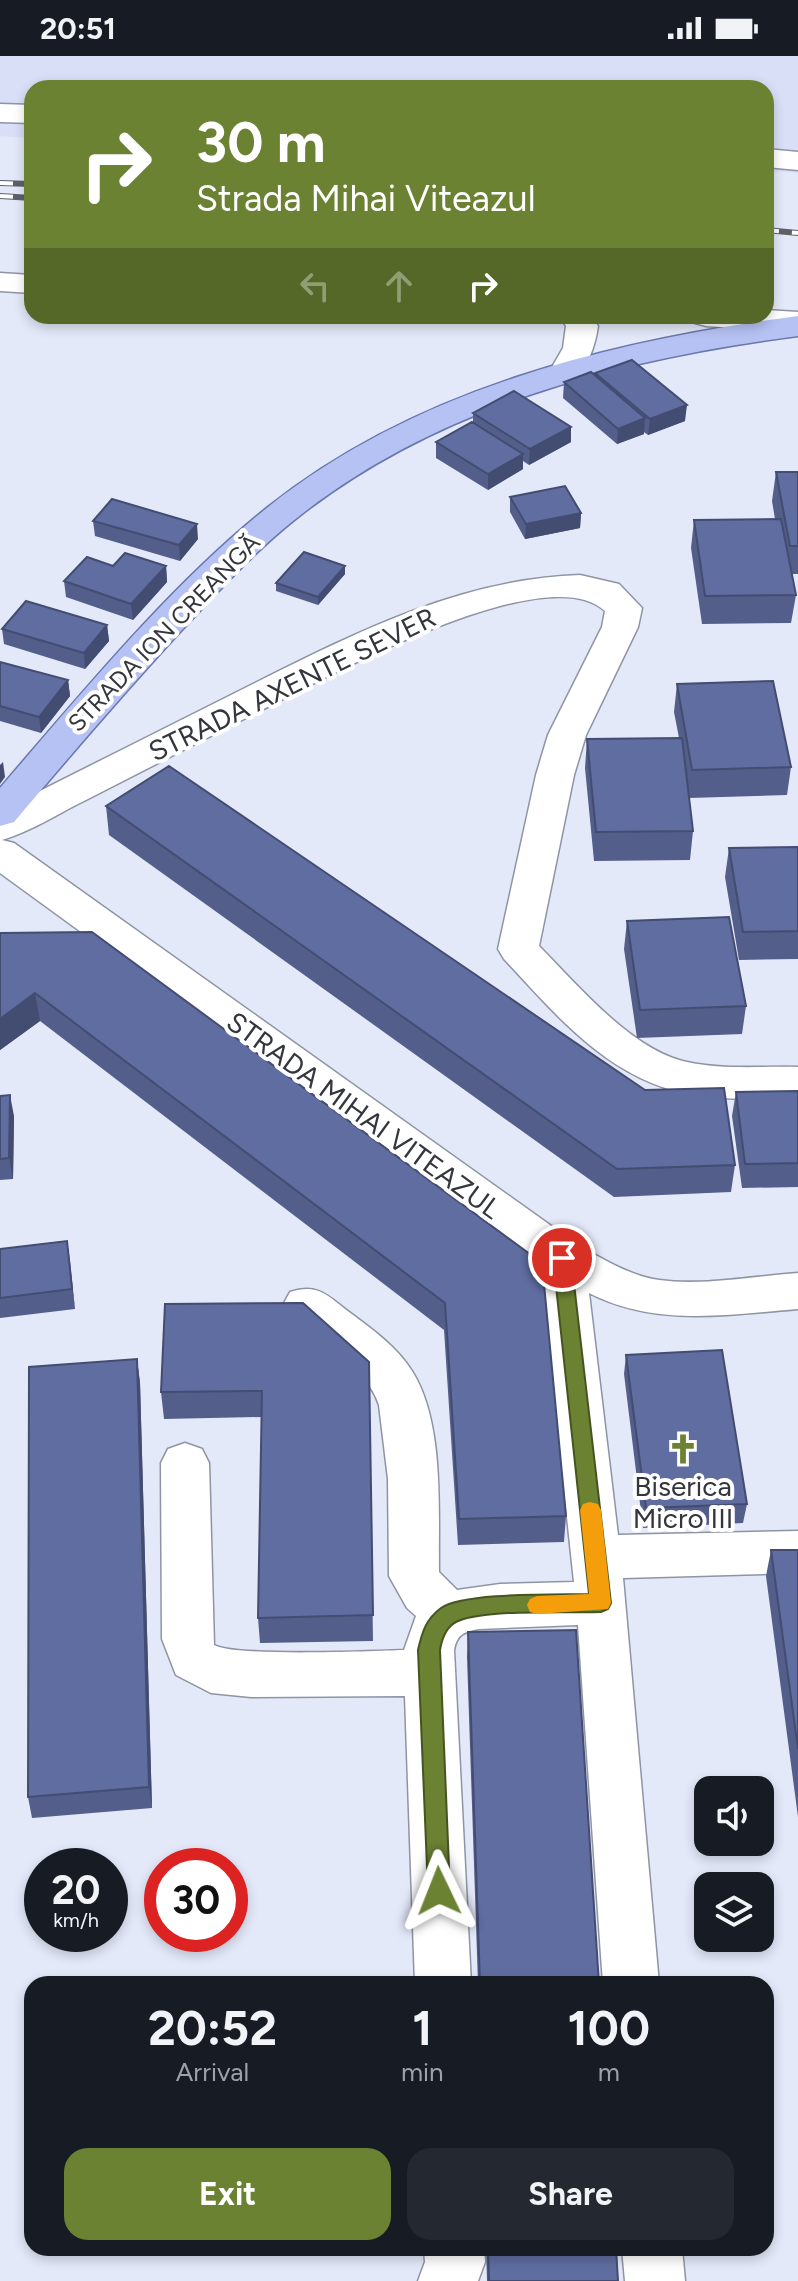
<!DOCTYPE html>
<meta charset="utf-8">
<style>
body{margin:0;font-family:Figtree,sans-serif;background:#242831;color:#f1f3f6;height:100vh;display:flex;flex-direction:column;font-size:30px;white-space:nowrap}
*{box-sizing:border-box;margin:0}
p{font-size:26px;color:#9ea1a6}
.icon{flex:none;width:44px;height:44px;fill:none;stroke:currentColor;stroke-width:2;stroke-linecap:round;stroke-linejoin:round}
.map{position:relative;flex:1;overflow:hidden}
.panel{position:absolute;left:24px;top:1920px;width:750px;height:280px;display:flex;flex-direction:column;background:#171b24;border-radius:24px;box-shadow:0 4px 12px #0003}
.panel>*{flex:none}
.banner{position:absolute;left:24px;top:24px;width:750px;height:244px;border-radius:24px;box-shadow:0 4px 12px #0003;background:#6c8233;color:#fff;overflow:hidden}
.tools{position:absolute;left:694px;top:1720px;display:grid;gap:16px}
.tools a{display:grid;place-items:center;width:80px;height:80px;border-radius:16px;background:#171b24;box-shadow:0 4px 12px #0003;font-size:40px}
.speed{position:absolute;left:24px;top:1792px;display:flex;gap:16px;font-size:40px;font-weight:700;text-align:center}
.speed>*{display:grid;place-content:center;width:104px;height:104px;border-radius:50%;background:#171b24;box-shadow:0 4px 12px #0003;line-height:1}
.speed small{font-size:20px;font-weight:400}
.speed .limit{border:12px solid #d22;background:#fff;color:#111}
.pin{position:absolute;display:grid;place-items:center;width:68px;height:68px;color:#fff;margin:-34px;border:4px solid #fff;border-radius:50%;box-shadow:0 2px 8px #0007}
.me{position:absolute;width:88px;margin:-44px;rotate:358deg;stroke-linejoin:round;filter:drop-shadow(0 0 6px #0008)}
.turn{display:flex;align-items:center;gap:28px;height:168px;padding:0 40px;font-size:36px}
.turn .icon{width:104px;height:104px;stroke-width:2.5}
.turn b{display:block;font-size:56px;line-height:68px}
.lanes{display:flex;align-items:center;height:76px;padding:0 40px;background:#0003;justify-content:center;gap:40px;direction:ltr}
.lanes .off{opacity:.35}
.eta{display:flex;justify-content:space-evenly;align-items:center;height:136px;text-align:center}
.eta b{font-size:48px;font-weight:700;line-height:56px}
.cta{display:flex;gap:16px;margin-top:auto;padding:16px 40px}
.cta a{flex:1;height:92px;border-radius:24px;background:#6c8233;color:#fff;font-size:32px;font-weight:700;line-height:92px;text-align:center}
.cta a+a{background:#242831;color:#f1f3f6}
.status{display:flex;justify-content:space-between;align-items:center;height:56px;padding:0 40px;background:#171b24;direction:ltr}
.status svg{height:22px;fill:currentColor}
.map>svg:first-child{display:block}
</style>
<div class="status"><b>20:51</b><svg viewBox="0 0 49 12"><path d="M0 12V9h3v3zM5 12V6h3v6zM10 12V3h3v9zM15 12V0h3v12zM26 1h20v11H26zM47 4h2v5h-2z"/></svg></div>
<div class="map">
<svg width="798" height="2225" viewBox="0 0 798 2225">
<rect width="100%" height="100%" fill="#e4e9fa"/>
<path fill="#d8dff7" d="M0,0H798V117L766,115V32H32V82L0,80Z"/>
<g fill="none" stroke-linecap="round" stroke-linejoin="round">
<g stroke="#8f94a4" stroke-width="3">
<path id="minor" d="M0,48L32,49V67L0,66Z
M766,93L798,96V114L766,111Z
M0,217L32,219V237L0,235Z
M766,254L798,256V276L706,270L695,267L690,260H766Z
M559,260H591L598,270C595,292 588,307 576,325L564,328L552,325L548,318L563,292L566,270Z
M580,519L619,528L642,552L638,571L586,679L574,719L539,890C578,929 631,994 687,1006C723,1014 762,1010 798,1011V1043C762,1042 724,1045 688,1038C608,1022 557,960 504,903L498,893L536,719L548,679L602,571L605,555C544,498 311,630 246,662C192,690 138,717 84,745C57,758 30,776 2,784L14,787L578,1189C603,1203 630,1220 659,1224C704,1230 754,1220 798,1217V1253C727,1259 655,1271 589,1237L618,1479L798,1475V1517L623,1522L659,1928H603L578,1569L479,1573C464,1576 457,1578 454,1594L471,1928H415L405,1640L251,1641L211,1637L176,1619L162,1583L161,1407L168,1393L185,1387L202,1393L209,1407L214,1589C235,1601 371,1595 404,1594L416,1560L407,1552L389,1520L388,1423L379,1349C367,1311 320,1286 290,1262L283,1249L290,1236C318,1227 328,1240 349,1256C372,1273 397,1291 412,1315C445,1367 438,1456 439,1516L457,1534L500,1528L574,1526L540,1210L0,817V755C80,715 159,675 239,635C347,581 456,523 580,519Z
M424,2192H484L485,2206L478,2225H418L425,2206Z
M622,2192H682L685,2225H625Z"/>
</g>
<g stroke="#6977ae" stroke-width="3">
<path id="major" d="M798,260V280C620,303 436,350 293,465C252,498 217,537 181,575C124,637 68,702 14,766L0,770V732C80,639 172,527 268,451C417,332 612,285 798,260Z"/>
</g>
<use href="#minor" fill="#fff" fill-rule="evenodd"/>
<use href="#major" fill="#b6c2f3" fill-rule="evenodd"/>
<g stroke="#5e616a" stroke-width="6">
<path id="rail" d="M0,127L32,128
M0,140L32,142
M766,174L798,177"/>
</g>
<use href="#rail" stroke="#fff" stroke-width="4" stroke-dasharray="13" stroke-linecap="butt"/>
</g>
<path fill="#535e8a" d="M595,317L685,365L648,379L644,376V378L617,388L563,342L564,326L595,320Z
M473,357L571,386L529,409L523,405V413L488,434L436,402V386L473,367Z
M776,416H798V518H792L796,539L791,567L702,568L691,492L694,464L775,463L772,445Z
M510,441L581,457L580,472L525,483L510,456Z
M93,465L198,483L180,505L95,480Z
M113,510H166L167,526L133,564L66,541L64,525Z
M345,510V518L318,549L276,535V527Z
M107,569L109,585L85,613L4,588L2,573Z
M0,606L68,624L70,640L41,677L0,665Z
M677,628L791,711L787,739L689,742L693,775L690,804L594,805L585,712L587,683L679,682L674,656Z
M106,750L735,1109L731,1136L614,1141L109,779Z
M798,791V903L739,904L725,821L729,792Z
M627,865L746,950L742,978L637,982L624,893Z
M0,877L542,1207L566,1460L564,1486L458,1489L444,1274L40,965L0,994Z
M798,1035V1131L742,1132L732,1060L736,1036Z
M0,1040L14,1060L13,1123L0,1124Z
M67,1185L75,1253L0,1262V1193Z
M626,1299L747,1448L743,1467L643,1472L624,1318Z
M137,1303L140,1327L152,1752L32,1762L28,1741Z
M369,1306L373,1585L260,1587L258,1562L262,1361L164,1363L161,1336Z
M771,1494H798V1761L766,1520Z
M468,1576L599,1928H478L467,1601Z
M486,2192H616L618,2225H487Z"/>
<path fill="#434c71" d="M687,349L685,365L648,379L650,363Z
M645,362L644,378L617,388L618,373Z
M571,371V386L529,409L530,393Z
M523,398V413L488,434V418Z
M581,457L580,472L525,483L526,468Z
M197,468L198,483L180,505L179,489Z
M166,510L167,526L133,564L131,548Z
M345,510V518L318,549V541Z
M107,569L109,585L85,613L84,597Z
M68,624L70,640L41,677L39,661Z
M3,706L5,721L0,728V709Z
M35,937L40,965L0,994V963Z
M10,1039L14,1060L13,1123L9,1102Z
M67,1185L70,1205L75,1253L72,1233Z
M137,1303L140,1327L152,1752L149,1731Z"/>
<path fill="#606da1" stroke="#434c71" stroke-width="2" d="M632,304L687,349L650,363L595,317Z
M591,316L645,362L618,373L564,326Z
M514,335L571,371L530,393L473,357Z
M472,366L523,398L488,418L436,386Z
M776,416H798V490H790Z
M565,430L581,457L526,468L510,441Z
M112,443L197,468L179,489L93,465Z
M781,463L796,539L705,540L694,464Z
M304,496L345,510L318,541L276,527Z
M125,497L166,510L131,548L64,525L87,501L113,510Z
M26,545L107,569L84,597L2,573Z
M0,606L68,624L39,661L0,650Z
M773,625L791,711L692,714L677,628Z
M682,682L693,775L596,776L587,683Z
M169,710L645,1034L724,1032L735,1109L617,1113L106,750Z
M798,791V875L743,876L729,792Z
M729,861L746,950L640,954L627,865Z
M92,876L542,1207L566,1460L459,1463L445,1247L35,937L0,963V877Z
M798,1035V1107L745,1108L736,1036Z
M10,1039L9,1102L0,1103V1040Z
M67,1185L72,1233L0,1242V1193Z
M303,1247L369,1306L373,1559L258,1562L262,1335L161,1336L165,1248Z
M722,1294L747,1448L646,1452L626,1299Z
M137,1303L149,1731L28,1741L29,1311Z
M771,1494H798V1693Z
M576,1574L599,1928H480L468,1576Z
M488,2192H616L618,2225H489Z"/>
<path fill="#6c8233" stroke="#465421" stroke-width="2" d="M562,1195L571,1202L611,1547L608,1553L601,1556C566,1557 488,1553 458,1565C446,1570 442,1582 440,1594L450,1835L447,1842L439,1845L431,1842L428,1835L418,1594C422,1576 426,1563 441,1552C465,1536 558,1539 589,1538L553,1202Z"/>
<path fill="#f59e0b" d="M590,1446L598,1448L601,1454L611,1547L608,1553L537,1558L530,1556L527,1549L530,1543L537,1540L589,1538L580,1454L583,1448Z"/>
<defs>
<g id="church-bare" transform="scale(2.4)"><path d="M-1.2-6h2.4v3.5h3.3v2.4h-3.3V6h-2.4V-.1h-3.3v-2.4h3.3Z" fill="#6c8233" stroke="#fff" stroke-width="2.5" paint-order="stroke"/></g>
</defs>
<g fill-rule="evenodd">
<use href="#church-bare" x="683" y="1393"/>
</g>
<g text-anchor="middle" stroke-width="8" stroke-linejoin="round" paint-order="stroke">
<g font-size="24" fill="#34363d" stroke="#fff">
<text transform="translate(164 577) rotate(-46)" y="8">STRADA ION CREANGĂ</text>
</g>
<g font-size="28" fill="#34363d" stroke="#fff">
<text transform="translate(292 628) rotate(-26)" y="10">STRADA AXENTE SEVER</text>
<text transform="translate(364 1059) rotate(36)" y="10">STRADA MIHAI VITEAZUL</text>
</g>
<g font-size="28" fill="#34363d" stroke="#fff">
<text x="683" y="1440">Biserica<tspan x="683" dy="32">Micro III</tspan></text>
</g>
</g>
</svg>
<div class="tools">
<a><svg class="icon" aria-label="sound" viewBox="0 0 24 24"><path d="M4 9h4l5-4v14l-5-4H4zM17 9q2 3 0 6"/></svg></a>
<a><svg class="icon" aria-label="layers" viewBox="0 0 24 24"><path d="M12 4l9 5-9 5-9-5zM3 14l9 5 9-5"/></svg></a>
</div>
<div class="speed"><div>20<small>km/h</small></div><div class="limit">30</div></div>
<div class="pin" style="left:562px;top:1202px;background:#d93025"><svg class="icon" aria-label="arrive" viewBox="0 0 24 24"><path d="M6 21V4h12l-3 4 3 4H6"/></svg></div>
<svg class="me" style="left:439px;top:1835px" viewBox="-20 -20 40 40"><path d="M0-17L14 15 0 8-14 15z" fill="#6c8233" stroke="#fff" stroke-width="4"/></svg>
<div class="banner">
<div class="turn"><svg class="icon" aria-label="right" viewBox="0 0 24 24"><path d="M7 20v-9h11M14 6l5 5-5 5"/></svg><div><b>30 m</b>Strada Mihai Viteazul</div></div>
<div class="lanes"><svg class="icon off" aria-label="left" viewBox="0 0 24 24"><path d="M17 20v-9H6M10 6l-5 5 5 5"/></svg><svg class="icon off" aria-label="ahead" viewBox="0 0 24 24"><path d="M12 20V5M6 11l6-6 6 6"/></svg><svg class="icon" aria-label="right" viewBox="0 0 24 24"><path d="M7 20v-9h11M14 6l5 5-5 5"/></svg></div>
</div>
<section class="panel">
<div class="eta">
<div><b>20:52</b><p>Arrival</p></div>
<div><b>1</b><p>min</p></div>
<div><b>100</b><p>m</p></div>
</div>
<div class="cta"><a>Exit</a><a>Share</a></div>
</section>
</div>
